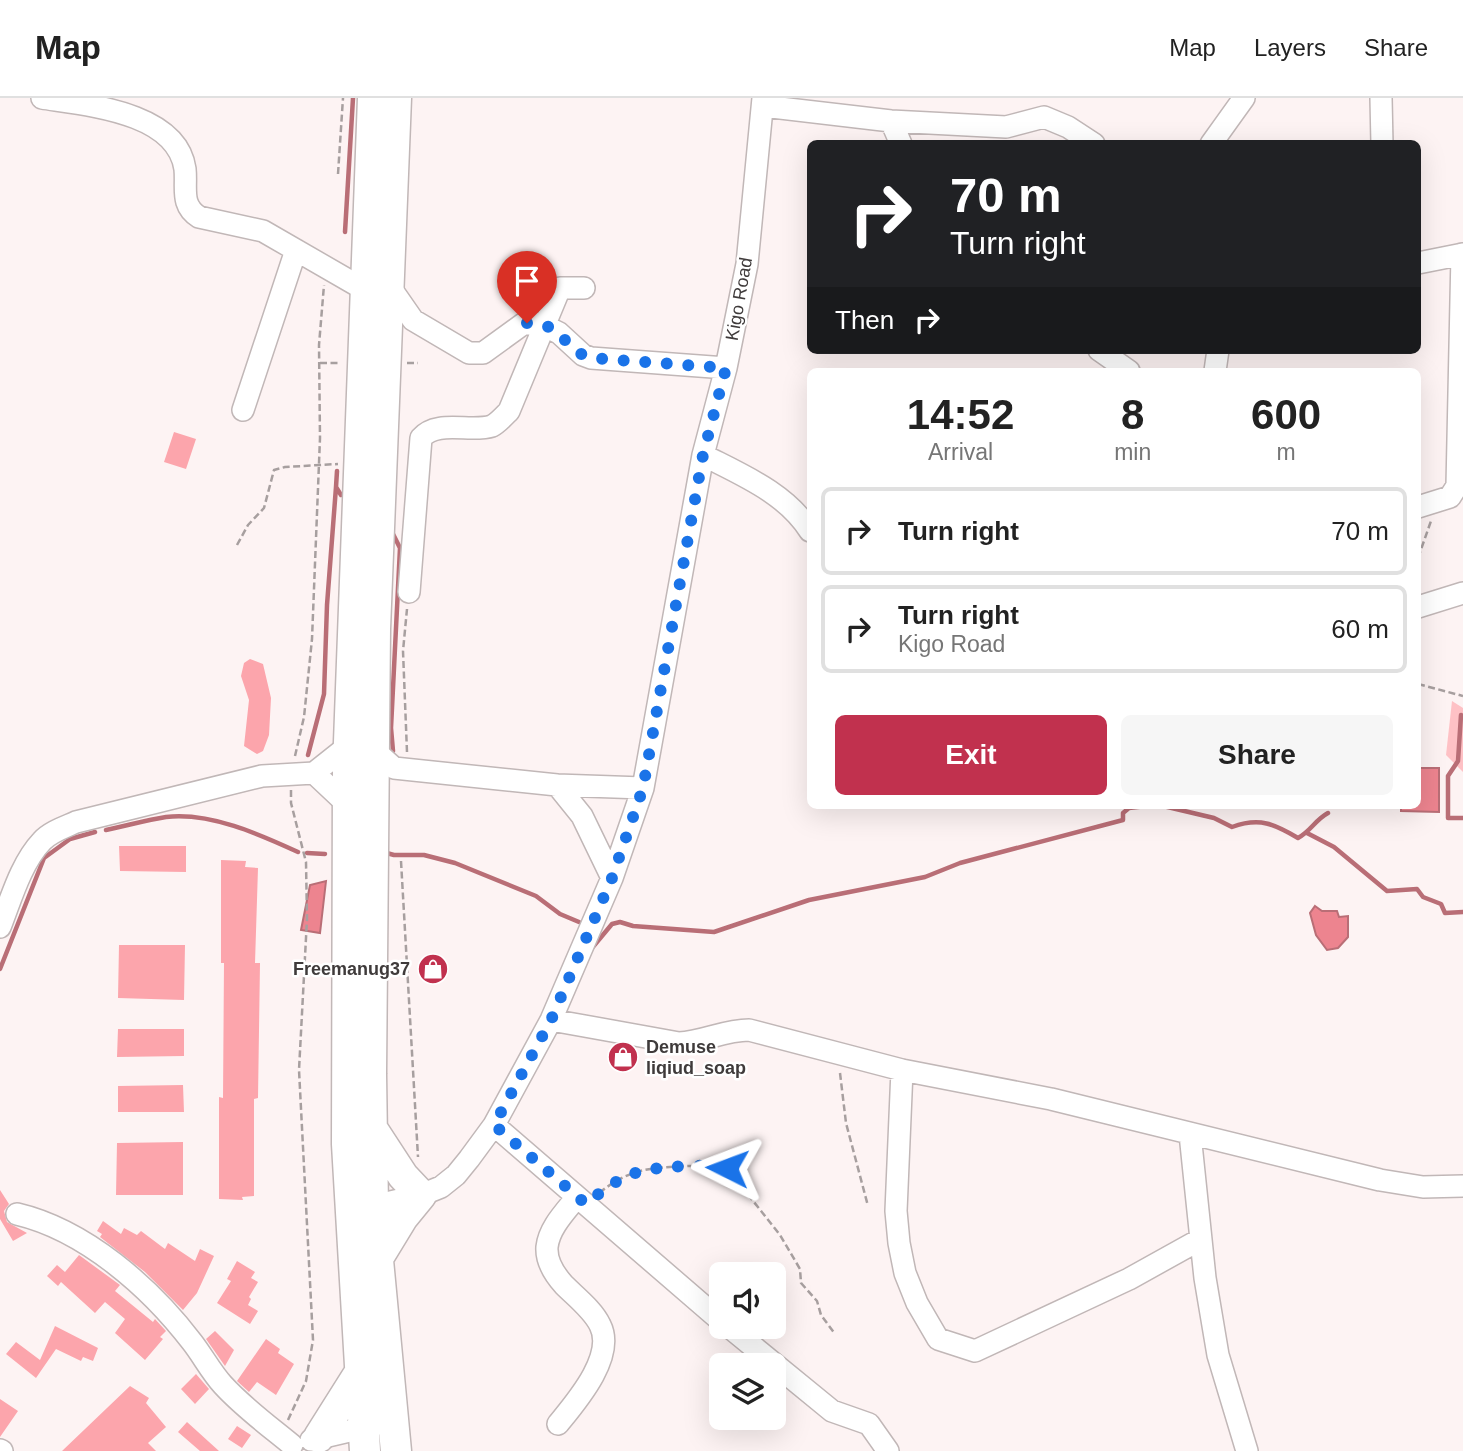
<!DOCTYPE html>
<style>
body{margin:0;font-family:Helvetica,sans-serif;background:#f6f6f6;color:#222;height:100vh;display:flex;flex-direction:column;font-size:26px;white-space:nowrap}
*{box-sizing:border-box;margin:0}
p{font-size:23px;color:#767676}
.icon{flex:none;width:38px;height:38px;fill:none;stroke:currentColor;stroke-width:2;stroke-linecap:round;stroke-linejoin:round}
.map{position:relative;flex:1;overflow:hidden}
.details{position:absolute;left:807px;top:270px;width:614px;height:441px;display:flex;flex-direction:column;background:#fff;border-radius:10px;box-shadow:0 7px 28px #0002}
.details>*{flex:none}
.top-card{position:absolute;left:807px;top:42px;width:614px;height:214px;border-radius:10px;box-shadow:0 7px 28px #0002;background:#202124;color:#fff;overflow:hidden}
.tools{position:absolute;left:709px;top:1164px;display:grid;gap:14px}
.tools a{display:grid;place-items:center;width:77px;height:77px;border-radius:10px;background:#fff;box-shadow:0 7px 28px #0002;font-size:35px}
.pin{position:absolute;display:grid;place-items:center;width:60px;height:60px;color:#fff;margin:-72px -30px;border-radius:50% 50% 50% 0;rotate:-45deg;box-shadow:0 0 7px #0007}
.pin .icon{rotate:45deg}
.me{position:absolute;width:77px;margin:-38px;rotate:273deg;stroke-linejoin:round;filter:drop-shadow(0 0 5px #0008)}
.turn{display:flex;align-items:center;gap:24px;height:147px;padding:0 28px;font-size:32px}
.turn .icon{width:91px;height:91px;stroke-width:2.5}
.turn b{display:block;font-size:49px;line-height:60px}
.then{display:flex;align-items:center;height:66px;padding:0 28px;background:#0003;gap:14px;font-size:26px}
.eta{display:flex;justify-content:space-evenly;align-items:center;height:119px;text-align:center}
.eta b{font-size:42px;font-weight:700;line-height:49px}
.cta{display:flex;gap:14px;margin-top:auto;padding:14px 28px}
.cta a{flex:1;height:80px;border-radius:10px;background:#c1314e;color:#fff;font-size:28px;font-weight:700;line-height:80px;text-align:center}
.cta a+a{background:#f6f6f6;color:#222}
ul{padding:0;list-style:none}
li{display:flex;align-items:center;gap:21px;height:88px;margin:0 14px 10px;padding:0 14px;border:4px solid #e0e0e0;border-radius:10px}
li div{flex:1}
li b{display:block;font-size:26px}
li em{font-style:normal}
header{display:flex;align-items:center;gap:42px;box-sizing:border-box;height:98px;padding:0 35px;background:#fff;border-bottom:2px solid #e0e0e0}
header strong{font-size:33px}
nav{display:flex;gap:38px;margin-inline-start:auto;font-size:24px}
.map>svg:first-child{display:block}
</style>
<header>
<strong>Map</strong>
<nav><a>Map</a><a>Layers</a><a>Share</a></nav>
</header>
<div class="map">
<svg width="1463" height="1353" viewBox="0 0 1463 1353">
<rect width="100%" height="100%" fill="#fdf3f3"/>
<path fill="#fec1c5" d="M1452,603L1463,610V674L1446,657Z"/>
<path fill="#ed848f" stroke="#b96e76" stroke-width="2" d="M1418,670H1439V714L1401,713V707H1418Z
M326,783L320,835L301,832L310,787Z
M1315,808L1322,813H1337L1339,819L1348,818V839L1338,850L1327,852L1316,837L1310,815Z"/>
<g fill="none" stroke-linecap="round" stroke-linejoin="round">
<path stroke="#b96e76" stroke-width="4.5" d="M345,134L353,0
M337,373L336,389L341,397
M1461,617L1458,663L1448,678V720H1463
M393,653L391,630L400,450L393,436
M308,657L324,596L327,507L336,389
M1159,707L1214,720L1232,729C1260,719 1274,726 1298,740C1311,733 1315,722 1328,715
M106,732C126,728 146,722 166,719C210,714 259,736 298,754
M1307,735L1334,749L1387,793L1417,791L1423,799L1441,806L1445,815L1463,814
M383,754L394,757H424L455,765L536,798L560,816L579,824
M307,755L325,756
M592,850L612,826L620,824L633,828L714,834L809,802L925,779L960,765L1123,722V715L1129,710L1155,707
M0,871L44,760L70,741L95,734"/>
</g>
<path fill="#fca5ac" d="M174,334L196,341L186,371L164,364Z
M250,561L263,566L271,600L269,637L263,653L257,656L244,648L249,602L241,578L244,565Z
M119,748H186V774L120,773Z
M221,762L246,763L245,769L258,770L255,865H260L258,1000L254,1001V1098L242,1099L243,1102L219,1101V999L223,1000L224,865H221Z
M119,847H185L184,902L118,900Z
M118,931H184V958L117,959Z
M183,987L184,1014H118V988Z
M183,1044V1097H116L117,1045Z
M0,1092L9,1106L4,1113L7,1124L27,1135L13,1143L0,1121Z
M103,1123L121,1136L124,1130L137,1137L141,1133L165,1151L168,1145L195,1163L200,1151L214,1158L197,1195L183,1212L145,1174L100,1139L102,1136L97,1133Z
M79,1157L120,1187L115,1193L153,1224L155,1221L166,1233L160,1239L163,1241L145,1262L115,1235L125,1221L105,1204L95,1215L61,1184L58,1188L47,1178L57,1167L65,1174Z
M237,1163L255,1174L251,1180L258,1184L249,1199L251,1201L248,1207L258,1213L250,1226L217,1205L231,1183L227,1181Z
M55,1228L98,1250L93,1263L83,1259L81,1263L56,1251L36,1280L6,1256L16,1244L40,1262Z
M215,1233L234,1252L225,1268L206,1241Z
M266,1241L280,1251L278,1255L294,1266L276,1297L257,1284L249,1294L237,1283Z
M196,1276L209,1291L195,1306L181,1291Z
M130,1288L149,1300L146,1305L166,1329L148,1345L156,1353H62Z
M0,1301L18,1313L0,1339Z
M187,1324L219,1353H200L178,1334Z
M237,1328L251,1337L242,1350L228,1341Z"/>
<g fill="none" stroke-linecap="round" stroke-linejoin="round">
<g stroke="#c1b7b7" stroke-width="24">
<path id="minor" d="M42,0C87,7 177,14 185,71C187,90 180,107 199,119L263,133L367,193
M1381,0L1382,46
M763,8L891,23L1006,29L1044,19L1068,29L1094,46
M891,23L901,46
M1211,46L1244,0
M1418,165L1463,156
M388,186L413,222L469,255H483L523,226L539,225L559,235L583,257L591,260L726,270
M1099,252L1129,273
M1215,273L1218,252
M243,312L296,152
M703,357C742,377 786,395 810,433
M1418,409L1450,399L1457,388L1462,156
M409,494L421,340C437,321 471,335 492,328C498,325 505,317 509,313L560,190H584
M1418,509L1463,495
M373,651L394,670L557,687L643,690
M314,675L348,707
M557,687L582,718L612,780
M0,829C11,801 21,765 42,743C50,734 65,729 76,724L262,678L314,675L348,648
M551,922L679,945C703,944 724,932 749,932L902,972L1051,1001L1380,1082L1423,1089L1463,1088
M902,972L896,1113L899,1145L905,1175L917,1205L938,1241L975,1253L1129,1181L1201,1141
M494,1027L721,1223
M1190,1036L1205,1180L1218,1257L1247,1353
M360,1111L421,1097L441,1089L456,1077L469,1061L494,1027L551,922L612,780L643,690L703,357L726,270L747,166L763,0
M17,1116C85,1132 150,1189 192,1244C203,1258 211,1274 223,1287C244,1310 269,1328 292,1347
M728,1228L832,1313L869,1326L888,1353
M558,1326C576,1304 616,1258 600,1227C593,1212 576,1199 564,1187C555,1177 546,1164 547,1149C549,1130 565,1114 577,1099
M311,1342L375,1327
M0,1352L2,1353"/>
</g>
<g stroke="#c1b7b7" stroke-width="33">
<path id="highway" d="M396,0L375,531L371,976L373,1109L396,1353
M373,1032L403,1078L421,1097L403,1119L378,1160
M319,1339L360,1274
M365,1353L347,1046L348,671L373,0"/>
</g>
<path stroke="#a79f9f" stroke-width="2.5" stroke-dasharray="7 3.5" stroke-linecap="butt" d="M338,76L343,0
M320,265H341
M407,265H418
M237,447L248,427L264,410L274,372L285,369L338,366
M1418,460L1431,423
M1418,586L1463,598
M407,654L403,553L407,511
M295,658L304,619L312,541L320,340L319,247L324,187
M401,763L418,1059
M840,975L846,1025L868,1108
M599,1095C631,1070 649,1070 688,1068C701,1068 714,1066 727,1070L780,1137L800,1171L801,1185L817,1203L821,1217L835,1236
M288,1322L306,1283L313,1242L299,972L307,821L306,764L291,705V692"/>
<use href="#minor" stroke="#fff" stroke-width="21"/>
<use href="#highway" stroke="#fff" stroke-width="30"/>
</g>
<g fill="none" stroke-linecap="round" stroke-linejoin="round">
<path stroke="#1a73e8" stroke-width="12" stroke-dasharray="0 21.6" d="M527,225C562,223 564,253 591,260L726,270L703,357L643,690L612,780L551,922L494,1027L586,1106C625,1074 639,1070 689,1068C702,1068 714,1066 727,1070"/>
</g>
<defs>
<g id="shop-disc" transform="scale(1.575)"><circle r="9.5" fill="#c1314e" stroke="#fff"/><path d="M-5-2.5h2.3a2.7 3.5 0 0 1 5.4 0H5L5.5 6h-11ZM-1.5-2.5h3a1.5 2.3 0 0 0-3 0Z" fill="#fff"/></g>
</defs>
<g fill-rule="evenodd">
<use href="#shop-disc" x="433" y="871"/>
<use href="#shop-disc" x="623" y="959"/>
</g>
<g text-anchor="middle" stroke-width="5" stroke-linejoin="round" paint-order="stroke">
<g font-size="18" fill="#3f3b3b" stroke="#fff">
<text transform="translate(739 201) rotate(-80)" y="6">Kigo Road</text>
</g>
<g font-size="18" font-weight="bold" fill="#3f3b3b" stroke="#fff" text-anchor="end">
<text x="410" y="877">Freemanug37</text>
<text x="646" y="955" text-anchor="start">Demuse<tspan x="646" dy="21">liqiud_soap</tspan></text>
</g>
</g>
</svg>
<div class="tools">
<a><svg class="icon" aria-label="sound" viewBox="0 0 24 24"><path d="M4 9h4l5-4v14l-5-4H4zM17 9q2 3 0 6"/></svg></a>
<a><svg class="icon" aria-label="layers" viewBox="0 0 24 24"><path d="M12 4l9 5-9 5-9-5zM3 14l9 5 9-5"/></svg></a>
</div>
<div class="pin" style="left:527px;top:225px;background:#d93025"><svg class="icon" aria-label="arrive" viewBox="0 0 24 24"><path d="M6 21V4h12l-3 4 3 4H6"/></svg></div>
<svg class="me" style="left:727px;top:1070px" viewBox="-20 -20 40 40"><path d="M0-17L14 15 0 8-14 15z" fill="#1a73e8" stroke="#fff" stroke-width="4"/></svg>
<div class="top-card">
<div class="turn"><svg class="icon" aria-label="right" viewBox="0 0 24 24"><path d="M7 20v-9h11M14 6l5 5-5 5"/></svg><div><b>70 m</b>Turn right</div></div>
<div class="then">Then<svg class="icon" aria-label="right" viewBox="0 0 24 24"><path d="M7 20v-9h11M14 6l5 5-5 5"/></svg></div>
</div>
<section class="details">
<div class="eta">
<div><b>14:52</b><p>Arrival</p></div>
<div><b>8</b><p>min</p></div>
<div><b>600</b><p>m</p></div>
</div>
<ul>
<li><svg class="icon" aria-label="right" viewBox="0 0 24 24"><path d="M7 20v-9h11M14 6l5 5-5 5"/></svg><div><b>Turn right</b></div><em>70 m</em></li>
<li><svg class="icon" aria-label="right" viewBox="0 0 24 24"><path d="M7 20v-9h11M14 6l5 5-5 5"/></svg><div><b>Turn right</b><p>Kigo Road</p></div><em>60 m</em></li>
</ul>
<div class="cta"><a>Exit</a><a>Share</a></div>
</section>
</div>
